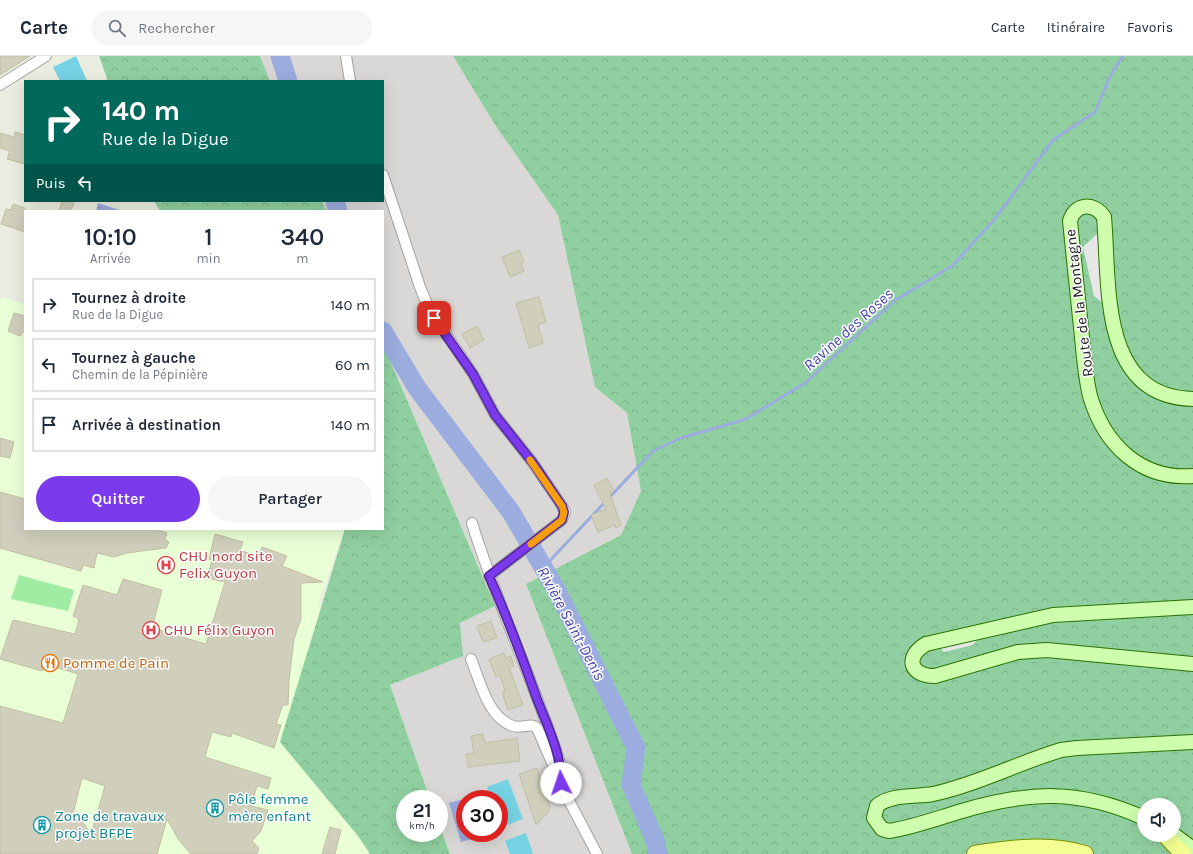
<!DOCTYPE html>
<html lang="fr">
<meta charset="utf-8">
<style>
body{margin:0;font-family:Karla,sans-serif;background:#f6f6f7;color:#1f2937;height:100vh;display:flex;flex-direction:column;font-size:15px;white-space:nowrap}
*{box-sizing:border-box;margin:0}
p{font-size:13px;color:#747a83}
.icon{flex:none;width:22px;height:22px;fill:none;stroke:currentColor;stroke-width:2;stroke-linecap:round;stroke-linejoin:round}
.map{position:relative;flex:1;overflow:hidden}
.details{position:absolute;left:24px;top:154px;width:360px;height:320px;display:flex;flex-direction:column;background:#fff;border-radius:0px;box-shadow:0 4px 16px #0002}
.details>*{flex:none}
.hud{position:absolute;left:24px;top:24px;width:360px;height:122px;border-radius:0px;box-shadow:0 4px 16px #0002;background:#00695c;color:#fff;overflow:hidden}
.fabs{position:absolute;left:1137px;top:742px;display:grid;gap:8px}
.fabs a{display:grid;place-items:center;width:44px;height:44px;border-radius:50%;background:#fff;box-shadow:0 4px 16px #0002;font-size:20px}
.speed{position:absolute;left:396px;top:734px;display:flex;gap:8px;font-size:20px;font-weight:700;text-align:center}
.speed>*{display:grid;place-content:center;width:52px;height:52px;border-radius:50%;background:#fff;box-shadow:0 4px 16px #0002;line-height:1}
.speed small{font-size:10px;font-weight:400}
.speed .limit{border:6px solid #d22;background:#fff;color:#111}
.pin{position:absolute;display:grid;place-items:center;width:34px;height:34px;color:#fff;margin:-17px;border-radius:8px;box-shadow:0 2px 6px #0006}
.me{position:absolute;width:44px;margin:-22px;rotate:356deg;stroke-linejoin:round;filter:drop-shadow(0 0 3px #0008)}
.turn{display:flex;align-items:center;gap:14px;height:84px;padding:0 12px;font-size:18px}
.turn .icon{width:52px;height:52px;stroke-width:2.5}
.turn b{display:block;font-size:28px;line-height:34px}
.then{display:flex;align-items:center;height:38px;padding:0 12px;background:#0003;gap:8px;font-size:15px}
.eta{display:flex;justify-content:space-evenly;align-items:center;height:68px;text-align:center}
.eta b{font-size:24px;font-weight:600;line-height:28px}
.cta{display:flex;gap:8px;margin-top:auto;padding:8px 12px}
.cta a{flex:1;height:46px;border-radius:24px;background:#7c3aed;color:#fff;font-size:16px;font-weight:600;line-height:46px;text-align:center}
.cta a+a{background:#f6f6f7;color:#1f2937}
ul{padding:0;list-style:none}
li{display:flex;align-items:center;gap:12px;height:54px;margin:0 8px 6px;padding:0 4px;border:2px solid #e0e1e3;border-radius:0px}
li div{flex:1}
li b{display:block;font-size:15px}
li em{font-style:normal}
header{display:flex;align-items:center;gap:24px;box-sizing:border-box;height:56px;padding:0 20px;background:#fff;border-bottom:1px solid #e0e1e3}
header strong{font-size:19px}
nav{display:flex;gap:22px;margin-inline-start:auto;font-size:14px}
.search{width:280px;height:36px;background:#f6f6f7;display:flex;align-items:center;gap:10px;box-sizing:border-box;padding:0 14px;border-radius:22px;color:#747a83;font-size:15px}
.map>svg:first-child{display:block}
</style>
<header>
<strong>Carte</strong>
<div class="search"><svg class="icon" aria-label="search" viewBox="0 0 24 24"><circle cx="10" cy="10" r="6"/><path d="M15 15l6 6"/></svg>Rechercher</div>
<nav><a>Carte</a><a>Itinéraire</a><a>Favoris</a></nav>
</header>
<div class="map">
<svg width="1193" height="798" viewBox="0 0 1193 798">
<defs>
<pattern id="forest-crowns" width="20" height="18" patternUnits="userSpaceOnUse"><rect width="20" height="18" fill="#90d0a0"/><path d="M2 6a3 3 0 1 1 6 0M12 15a3 3 0 1 1 6 0" fill="none" stroke="#7cb289"/></pattern>
<pattern id="water-ripples" width="26" height="14" patternUnits="userSpaceOnUse"><rect width="26" height="14" fill="#9bacdf"/><path d="M2 4q2-2 4 0t4 0M15 11q2-2 4 0t4 0" fill="none" stroke="#8593bf"/></pattern>
</defs>
<rect width="100%" height="100%" fill="#eaeddf"/>
<path fill="#d9d8d7" fill-rule="evenodd" d="M260,0H453L495,69L558,159L595,331L627,357L641,435L621,479L526,528L632,798H450L439,768V743H430L390,629L463,600L460,567L495,550L383,288V155H326L322,145H383V25H270ZM465,743H499V777H465Z"/>
<path fill="#e9ffd6" d="M2,241L25,248V473H345L319,545L330,703L371,796L366,798H0V245Z"/>
<path fill="url(#forest-crowns)" fill-rule="evenodd" d="M99,0H260L270,25H108Z
M453,0H1193V798H632L526,528L621,479L641,435L627,357L595,331L558,159L495,69ZM1144,749H1174V779H1144Z
M154,145H322L326,155H160Z
M383,288L495,550L460,567L463,600L390,629L430,743H405V777H439V768L450,798H370L358,780L280,686L345,473H383Z"/>
<path fill="#a0eca3" d="M19,519L74,534L68,555L11,543Z"/>
<path fill="#76d3e3" d="M76,0L87,25H60L53,11Z
M508,723L523,763L502,771L499,764V743H491L487,731Z
M526,777L533,798H510L505,785Z"/>
<path fill="#e7e7e7" d="M1097,178L1104,248L1094,240L1083,191Z
M979,582L973,589L944,596L939,591Z"/>
<path fill="url(#water-ripples)" d="M98,147L123,155H96Z
M464,743L465,777H475L476,782L461,786L449,747Z"/>
<g fill="none" stroke-linecap="round" stroke-linejoin="round">
<path stroke="#9bacdf" stroke-width="3" d="M543,512L653,395L681,382L746,363L805,327L894,245L952,210L994,164L1053,84L1095,56L1111,18L1123,0"/>
<path stroke="#9bacdf" stroke-width="19" d="M280,0L288,25
M335,145L338,155
M383,275L417,332L511,456L557,535L636,692L631,729L655,784L658,798"/>
</g>
<path fill="#d0cfbc" stroke="#c0bfa1" fill-rule="evenodd" d="M0,0H30L0,19Z
M15,76L25,79V108L7,103L10,95L0,92V77L14,81Z
M62,145L74,147L71,155H59Z
M13,148L25,152V176L1,168L6,153L11,154Z
M519,194L524,206L521,207L524,215L510,221L502,201Z
M539,241L546,266L538,269L543,287L529,292L516,247Z
M14,257L25,260V274L20,280L8,275Z
M477,270L484,284L470,292L462,278Z
M0,382L14,386L10,402L0,400Z
M607,422L614,435L610,438L621,469L616,472L615,469L598,476L591,459L606,453L594,429Z
M0,436L25,443V473H156L167,477L165,483L169,486L166,492L127,497L114,501L97,497L94,512L83,509L81,515L0,492Z
M215,478L243,486L240,494L258,501L262,491L287,500L282,510L323,526L301,527V563L294,583L289,625L288,649H283L276,668L281,669L274,692L232,677L231,681L212,676L205,701L271,722L268,733L257,730L251,750L268,754L261,775L252,785L259,792L257,798H191L178,783L167,763L157,798H0V650L63,667L78,618L45,608L42,615L0,603L13,564L75,578L79,563L73,560L83,529L117,539L123,523L162,534L152,572L206,588L225,526L207,522L212,504L209,503ZM82,722L105,730L91,778L82,765L72,762Z
M491,565L497,582L483,586L477,570Z
M504,597L505,602L511,600L514,610L509,612L523,649L508,654L502,636L505,635L500,619L496,621L489,603Z
M483,678L485,687L517,682L520,705L468,711L466,698L474,697L471,680Z
M537,712L550,751L548,756L536,769L519,718Z
M330,771L341,774L335,798H322Z"/>
<g fill="none" stroke-linecap="round" stroke-linejoin="round">
<g stroke="#a2a2a2" stroke-width="12">
<path id="minor" d="M346,0L350,25
M0,29L46,0
M383,119L420,231L429,253L473,318L495,359L533,407L562,450L565,456L562,464L489,520
M472,467C490,526 515,583 537,642C545,664 555,688 561,711C563,719 561,727 564,735L597,798
M471,603C480,625 488,662 513,670C521,673 531,666 537,672L560,725"/>
</g>
<g stroke="#297300" stroke-width="16">
<path id="secondary" d="M1193,343C1098,341 1110,227 1104,161C1094,146 1075,147 1070,165C1073,197 1077,230 1080,262C1083,287 1084,315 1090,340C1104,388 1140,424 1193,420
M1193,551L1053,559L926,588C904,601 910,620 935,620L1018,596L1047,594L1193,608
M1144,762C1080,733 1029,735 962,755C938,762 914,771 889,775L882,773L874,762L877,750C890,738 916,741 933,738C978,728 1018,707 1061,694L1077,692L1193,686
M1174,779L1193,793"/>
</g>
<g stroke="#749100" stroke-width="18">
<path id="primary" d="M1165,779L1183,798
M975,798C1011,792 1050,787 1085,798"/>
</g>
<use href="#minor" stroke="#fff" stroke-width="10"/>
<use href="#secondary" stroke="#cefdad" stroke-width="14"/>
<use href="#primary" stroke="#f4ff92" stroke-width="16"/>
</g>
<g fill="none" stroke-linecap="round" stroke-linejoin="round">
<g stroke="#51269a" stroke-width="10">
<path id="route" d="M434,262L473,318L495,359L533,407L562,450L564,456L562,464L489,520C507,560 522,601 537,643C547,669 562,699 561,727"/>
</g>
<use href="#route" stroke="#7c3aed" stroke-width="7"/>
<path stroke="#f59e0b" stroke-width="7" d="M530,404L562,450L564,456L562,464L531,488"/>
</g>
<defs>
<g id="hospital-ring" transform="scale(0.9)"><circle r="9.5" fill="#fff" stroke="#e0444e" stroke-width="1.5"/><path d="M-5-5h3v3.5h4V-5h3V5h-3V1.5h-4V5h-3Z" fill="#e0444e"/></g>
<g id="restaurant-ring" transform="scale(0.9)"><circle r="9.5" fill="#fff" stroke="#e8710a" stroke-width="1.5"/><path d="M-5-6h1v4h1v-4h1v4h1v-4h1v5L-1.5 .5V6h-2V.5L-5-1ZM5-6V6H3V1.5H1.5Q1.5-4 5-6Z" fill="#e8710a"/></g>
<g id="building-ring" transform="scale(0.9)"><circle r="9.5" fill="#fff" stroke="#0f9aa8" stroke-width="1.5"/><path d="M-4-6H4V6H1V3H-1V6H-4ZM-2.5-4.3h1.7v1.8h-1.7ZM.8-4.3h1.7v1.8H.8ZM-2.5-1h1.7V.8h-1.7ZM.8-1h1.7V.8H.8Z" fill="#0f9aa8"/></g>
</defs>
<g fill-rule="evenodd">
<use href="#hospital-ring" x="166" y="509"/>
<use href="#hospital-ring" x="151" y="574"/>
<use href="#restaurant-ring" x="50" y="607"/>
<use href="#building-ring" x="215" y="752"/>
<use href="#building-ring" x="42" y="769"/>
</g>
<g text-anchor="middle" stroke-width="3" stroke-linejoin="round" paint-order="stroke">
<g font-size="15" fill="#1b1b1b" stroke="#fff">
<text transform="translate(1079 247) rotate(-97)" y="5">Route de la Montagne</text>
</g>
<g font-size="15" fill="#be3a42" stroke="#fff" text-anchor="start">
<text x="179" y="505">CHU nord site<tspan x="179" dy="17">Felix Guyon</tspan></text>
<text x="164" y="579">CHU Félix Guyon</text>
</g>
<g font-size="15" fill="#c56008" stroke="#fff" text-anchor="start">
<text x="63" y="612">Pomme de Pain</text>
</g>
<g font-size="15" fill="#0d838f" stroke="#fff" text-anchor="start">
<text x="228" y="748">Pôle femme<tspan x="228" dy="17">mère enfant</tspan></text>
<text x="55" y="765">Zone de travaux<tspan x="55" dy="17">projet BFPE</tspan></text>
</g>
<g font-size="16" font-style="italic" fill="#4642af" stroke="#fff">
<text transform="translate(848 273) rotate(-42)" y="6">Ravine des Roses</text>
<text transform="translate(572 567) rotate(62)" y="6">Rivière Saint-Denis</text>
</g>
</g>
</svg>
<div class="fabs">
<a><svg class="icon" aria-label="sound" viewBox="0 0 24 24"><path d="M4 9h4l5-4v14l-5-4H4zM17 9q2 3 0 6"/></svg></a>
</div>
<div class="speed"><div>21<small>km/h</small></div><div class="limit">30</div></div>
<div class="pin" style="left:434px;top:262px;background:#d93025"><svg class="icon" aria-label="arrive" viewBox="0 0 24 24"><path d="M6 21V4h12l-3 4 3 4H6"/></svg></div>
<svg class="me" style="left:561px;top:727px" viewBox="-20 -20 40 40"><circle r="19" fill="#fff"/><path d="M0-13L10 11 0 6-10 11z" fill="#7c3aed"/></svg>
<div class="hud">
<div class="turn"><svg class="icon" aria-label="right" viewBox="0 0 24 24"><path d="M7 20v-9h11M14 6l5 5-5 5"/></svg><div><b>140 m</b>Rue de la Digue</div></div>
<div class="then">Puis<svg class="icon" aria-label="left" viewBox="0 0 24 24"><path d="M17 20v-9H6M10 6l-5 5 5 5"/></svg></div>
</div>
<section class="details">
<div class="eta">
<div><b>10:10</b><p>Arrivée</p></div>
<div><b>1</b><p>min</p></div>
<div><b>340</b><p>m</p></div>
</div>
<ul>
<li><svg class="icon" aria-label="right" viewBox="0 0 24 24"><path d="M7 20v-9h11M14 6l5 5-5 5"/></svg><div><b>Tournez à droite</b><p>Rue de la Digue</p></div><em>140 m</em></li>
<li><svg class="icon" aria-label="left" viewBox="0 0 24 24"><path d="M17 20v-9H6M10 6l-5 5 5 5"/></svg><div><b>Tournez à gauche</b><p>Chemin de la Pépinière</p></div><em>60 m</em></li>
<li><svg class="icon" aria-label="arrive" viewBox="0 0 24 24"><path d="M6 21V4h12l-3 4 3 4H6"/></svg><div><b>Arrivée à destination</b></div><em>140 m</em></li>
</ul>
<div class="cta"><a>Quitter</a><a>Partager</a></div>
</section>
</div>
